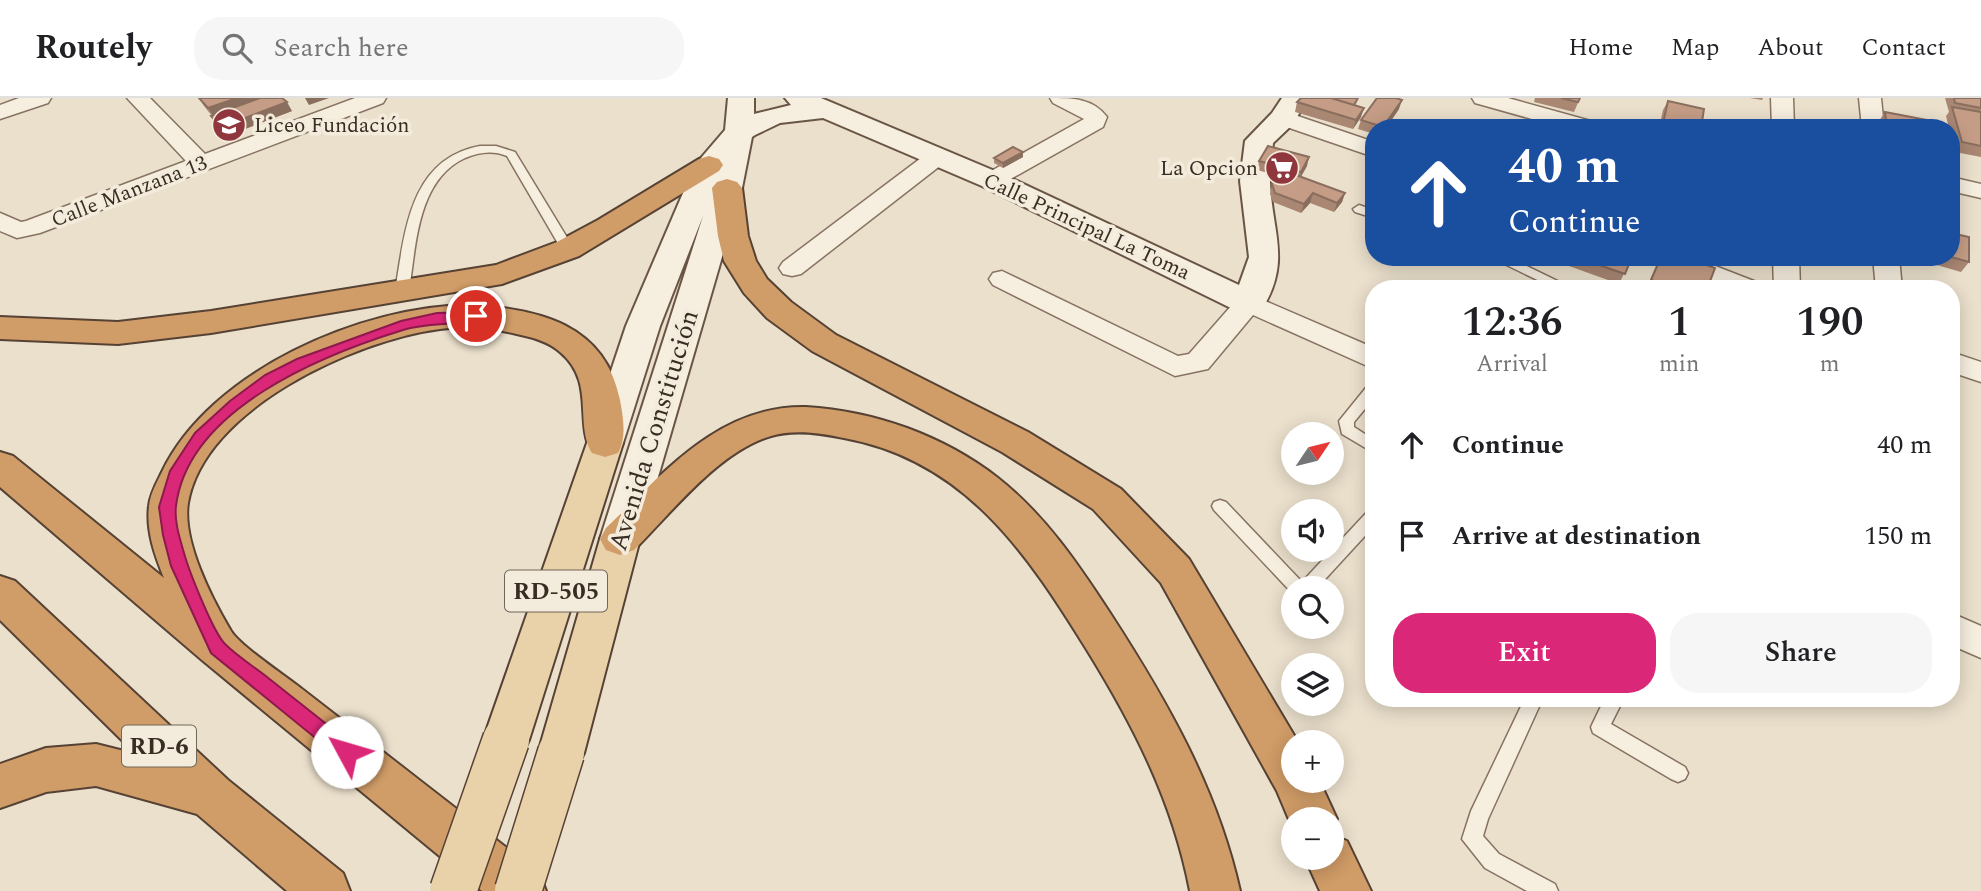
<!DOCTYPE html>
<meta charset="utf-8">
<style>
body{margin:0;font-family:Spectral,serif;background:#f6f6f6;color:#202124;height:100vh;display:flex;flex-direction:column;font-size:26px;white-space:nowrap}
*{box-sizing:border-box;margin:0}
p{font-size:23px;color:#757577}
.icon{flex:none;width:38px;height:38px;fill:none;stroke:currentColor;stroke-width:2;stroke-linecap:round;stroke-linejoin:round}
.map{position:relative;flex:1;overflow:hidden}
.side{position:absolute;left:1365px;top:182px;width:595px;height:427px;display:flex;flex-direction:column;background:#fff;border-radius:28px;box-shadow:0 4px 18px #0003}
.side>*{flex:none}
.hud{position:absolute;left:1365px;top:21px;width:595px;height:147px;border-radius:28px;box-shadow:0 4px 18px #0003;background:#1a4fa0;color:#fff;overflow:hidden}
.needle{width:46px;rotate:55deg}
.buttons{position:absolute;left:1281px;top:324px;display:grid;gap:14px}
.buttons a{display:grid;place-items:center;width:63px;height:63px;border-radius:50%;background:#fff;box-shadow:0 4px 18px #0003;font-size:35px}
.pin{position:absolute;display:grid;place-items:center;width:60px;height:60px;color:#fff;margin:-30px;border:4px solid #fff;border-radius:50%;box-shadow:0 2px 7px #0007}
.me{position:absolute;width:77px;margin:-38px;rotate:309deg;stroke-linejoin:round;filter:drop-shadow(0 0 5px #0008)}
.turn{display:flex;align-items:center;gap:24px;height:147px;padding:0 28px;font-size:32px}
.turn .icon{width:91px;height:91px;stroke-width:2.5}
.turn b{display:block;font-size:49px;line-height:60px}
.eta{display:flex;justify-content:space-evenly;align-items:center;height:119px;text-align:center}
.eta b{font-size:42px;font-weight:600;line-height:49px}
.cta{display:flex;gap:14px;margin-top:auto;padding:14px 28px}
.cta a{flex:1;height:80px;border-radius:28px;background:#db2777;color:#fff;font-size:28px;font-weight:600;line-height:80px;text-align:center}
.cta a+a{background:#f6f6f6;color:#202124}
ul{padding:0;list-style:none}
li{display:flex;align-items:center;gap:21px;height:91px;padding:0 28px}
li div{flex:1}
li b{display:block;font-size:26px}
li em{font-style:normal}
header{display:flex;align-items:center;gap:42px;box-sizing:border-box;height:98px;padding:0 35px;background:#fff;border-bottom:2px solid #e0e0e0}
header strong{font-size:33px}
nav{display:flex;gap:38px;margin-inline-start:auto;font-size:24px}
.search{width:490px;height:63px;background:#f6f6f6;display:flex;align-items:center;gap:18px;box-sizing:border-box;padding:0 24px;border-radius:28px;color:#757577;font-size:26px}
.map>svg:first-child{display:block}
</style>
<header>
<strong>Routely</strong>
<div class="search"><svg class="icon" aria-label="search" viewBox="0 0 24 24"><circle cx="10" cy="10" r="6"/><path d="M15 15l6 6"/></svg>Search here</div>
<nav><a>Home</a><a>Map</a><a>About</a><a>Contact</a></nav>
</header>
<div class="map">
<svg width="1981" height="793" viewBox="0 0 1981 793">
<rect width="100%" height="100%" fill="#ebe0cc"/>
<g fill="none" stroke-linecap="round" stroke-linejoin="round">
<g stroke="#877361" stroke-width="3">
<path id="lane" d="M480,48H496L515,54L574,151L568,155L563,154L507,58C493,52 479,54 465,60C417,82 416,148 409,193L407,196H397L395,193C405,135 409,61 480,48Z
M1359,107L1374,112V120L1355,114L1353,111Z
M1490,159H1508L1574,191H1556Z
M1374,285V300L1354,324V329L1374,342V355L1342,336L1339,323L1369,286Z
M1220,402L1226,404L1302,484L1368,413L1374,411V428L1317,490H1293V496L1214,412L1212,408L1214,404Z
M1525,600H1543L1488,721L1483,738L1499,756L1555,786L1558,793H1527L1485,770L1462,741L1471,713Z
M1605,600H1624L1611,626L1685,669L1688,675L1685,681L1678,684L1671,681L1593,635L1591,629Z"/>
</g>
<g stroke="#877361" stroke-width="3">
<path id="street" d="M19,0H51L48,5L0,21V7Z
M127,0H150L205,56L355,0H386L383,5L40,135L17,140L0,133V115L21,124L26,123L186,63Z
M1050,0C1072,0 1093,0 1107,19L1103,29L1000,87L992,89L984,87L980,82L984,77L1084,21L1053,5Z
M1472,0H1508L1598,25L1601,30H1564L1475,5Z
M1771,0H1793L1794,30H1772Z
M1859,0H1881L1884,30H1862Z
M1283,13L1374,44V59L1275,25L1272,20L1275,15Z
M937,52L945,54L949,59L945,64L801,176L792,178L783,176L779,170L783,164L929,54Z
M1951,79L1981,86V100L1951,93Z
M1654,159H1692L1759,185L1763,191H1724L1658,165Z
M1773,159H1799L1800,191H1774Z
M1873,159H1899L1902,191H1876Z
M1002,173L1178,258L1189,256L1239,199L1249,196L1374,250V271L1253,217L1208,271L1175,278L993,187L989,181L993,175Z
M1951,254L1981,264V284L1951,274Z
M1951,515L1981,528V560L1951,547Z"/>
</g>
<g stroke="#695544" stroke-width="4">
<path id="secondary" d="M728,0H754V16L791,7L785,0H821L1002,76L1239,187L1249,159L1240,83L1245,43L1272,15L1282,0H1308L1293,26L1273,45C1272,58 1269,71 1270,84C1272,135 1292,163 1261,213L1249,216L1237,213L982,88L823,20L780,25L755,37L752,39L742,90L640,441L634,452L620,457L606,452L600,441L703,118L660,228L623,345L618,355L605,359L592,355L587,345L626,228L695,67L725,32Z"/>
</g>
<g stroke="#564235" stroke-width="4">
<path id="primary" d="M605,331L618,335L623,345L529,642L522,657L506,663L490,657L483,642L587,345L592,335Z
M620,425L634,430L640,441L584,655L577,670L561,676L545,670L538,655L600,441L606,430Z"/>
</g>
<g stroke="#564235" stroke-width="4">
<path id="highway" d="M709,58L719,61L723,67L719,73L579,158L502,186L211,235L118,246L0,241V219L118,224L211,213L496,167L557,144L598,122L699,61Z
M727,81L737,84L742,90L748,138L756,163L767,181L791,204L836,237L1028,334L1121,391L1189,461L1298,644H1293V682H1319L1337,721L1332,733V721H1293V731L1277,693L1161,485L1093,411L1002,354L812,253L767,220L744,195L724,163L718,138L712,90L717,84Z
M471,207C539,211 605,226 620,302C623,319 627,339 618,355L605,359L592,355C574,324 596,284 560,254C549,244 535,240 521,237C494,230 467,227 440,231C355,242 204,311 188,405C182,443 212,501 231,533C240,548 286,578 302,591C381,652 460,714 539,775L546,793H482L202,562L0,389V354L13,358L164,480C155,458 146,433 149,408C150,396 157,384 162,374C210,273 363,207 471,207Z
M806,309C875,313 944,338 998,380C1045,417 1078,466 1110,515C1167,603 1217,690 1240,793H1190C1173,704 1134,628 1087,552C1027,455 965,362 844,340C821,335 794,331 771,338C719,353 671,415 634,452L620,457L606,452L600,441L606,430C664,375 719,307 806,309Z
M0,478L15,483L228,682L343,775L350,793H287L197,716L96,688L46,694L0,710V666L46,650L96,646L136,656L0,522Z
M1332,737L1347,743L1371,793H1320L1305,760H1332Z"/>
</g>
<use href="#lane" fill="#f6eedf" fill-rule="evenodd"/>
<use href="#street" fill="#f6eedf" fill-rule="evenodd"/>
<use href="#secondary" fill="#f6eedf" fill-rule="evenodd"/>
<use href="#primary" fill="#e9d1a9" fill-rule="evenodd"/>
<use href="#highway" fill="#d09c67" fill-rule="evenodd"/>
<g stroke="#564235" stroke-width="49" stroke-linecap="butt">
<path id="primary-bridge" d="M453,793L506,642
M518,793L561,655"/>
</g>
<use href="#primary-bridge" stroke="#e9d1a9" stroke-width="46"/>
</g>
<path fill="#a98773" d="M199,0L292,13L227,38L216,28L211,18H212L204,8Z
M1535,0H1580L1574,14L1534,4Z
M1750,0H1763L1762,2Z
M1945,0H1981V59L1955,54L1951,39V30H1949L1946,18L1949,14Z
M1668,3L1701,30H1659L1663,12Z
M1297,4L1355,7L1361,19L1353,31L1295,14Z
M1399,11L1386,30H1374V36L1358,31L1361,22Z
M1885,14L1943,30H1879V23Z
M1023,54V59L1003,70L994,65V60Z
M1259,63L1307,68L1301,79L1345,95L1342,104L1334,114L1310,105L1301,115L1273,104L1270,96L1272,86L1280,78L1257,72Z
M1544,159H1632L1619,186Z
M1660,159H1685L1707,191H1646Z
M1837,159H1869L1863,167Z
M1909,159H1951L1969,164L1961,174Z"/>
<path fill="#8a6e5e" d="M237,0H268L214,19L208,10Z
M305,0H329L309,7Z
M1402,2L1399,11L1386,30H1382Z
M287,4L292,13L227,38L221,29Z
M1364,10L1361,19L1353,31L1356,22Z
M1023,54V59L1003,70V65Z
M1309,59L1307,68L1298,83L1301,74Z
M1313,95L1310,105L1301,115L1304,106Z
M1345,95L1342,104L1334,114L1337,105Z"/>
<path fill="#c59d86" stroke="#8a6e5e" stroke-width="2" d="M199,0H237L208,10Z
M260,0H282L287,4L221,29L211,18Z
M1301,0H1331L1364,10L1356,22L1297,4Z
M1331,0H1358L1354,7Z
M1377,0H1396L1402,2L1383,29L1361,22Z
M1561,0H1580L1578,4Z
M1954,0H1981V10L1955,5Z
M1668,3L1704,11L1701,30H1662Z
M1952,9L1981,14V48L1962,44Z
M1885,14L1943,25V30H1887Z
M1268,48L1309,59L1301,74L1259,63Z
M1013,49L1023,54L1003,65L994,60Z
M1285,73L1345,95L1337,105L1313,95L1304,106L1275,95L1272,86Z
M1951,135L1969,139V164L1951,159Z
M1576,159H1632L1625,176Z
M1661,159H1685L1715,170L1707,191H1677L1651,182Z"/>
<path fill="#db2777" stroke="#8e194d" stroke-width="2" d="M476,214L483,218L481,221C456,228 428,224 403,232C322,257 188,311 176,408C174,423 180,441 184,455C189,473 213,534 225,546C237,558 253,568 267,579C296,602 325,625 354,648L357,654L354,660L347,663L340,660L211,555L171,468L163,437L159,409L170,373L195,335L230,303L265,277L297,261L401,223L437,215Z"/>
<defs>
<g id="school-disc" transform="scale(1.75)"><circle r="9.5" fill="#90373d" stroke="#f3ebdb"/><path d="M0-5L7-2L0 1L-7-2ZM-4 1L0 2.5L4 1V4Q0 6-4 4Z" fill="#fff"/></g>
<g id="supermarket-disc" transform="scale(1.75)"><circle r="9.5" fill="#90373d" stroke="#f3ebdb"/><path d="M-6-5.5h2.5l.6 2H6L4.5 2H-2.5L-4.4-4H-6ZM-1.5 3.2a1.3 1.3 0 1 0 .1 0ZM3 3.2a1.3 1.3 0 1 0 .1 0Z" fill="#fff"/></g>
</defs>
<g fill-rule="evenodd">
<use href="#school-disc" x="229" y="27"/>
<use href="#supermarket-disc" x="1282" y="70"/>
</g>
<g text-anchor="middle" stroke-width="7" stroke-linejoin="round" paint-order="stroke">
<g font-size="21" fill="#392d23" stroke="#f3ebdb" text-anchor="start">
<text x="254" y="34">Liceo Fundación</text>
<text x="1258" y="77" text-anchor="end">La Opcion</text>
</g>
<g font-size="21" fill="#392d23" stroke="#f3ebdb">
<text transform="translate(129 93) rotate(-21)" y="7">Calle Manzana 13</text>
<text transform="translate(1087 128) rotate(25)" y="7">Calle Principal La Toma</text>
</g>
<g fill="#f3ebdb" stroke="#71665a" stroke-width="2">
<rect x="505" y="472.5" width="102" height="41" rx="5"/>
<rect x="122" y="627.5" width="74" height="41" rx="5"/>
</g>
<g font-size="24" font-weight="bold" fill="#392d23">
<text x="556" y="501">RD-505</text>
<text x="159" y="656">RD-6</text>
</g>
<g font-size="26" fill="#392d23" stroke="#f3ebdb">
<text transform="translate(653 332) rotate(-73)" y="9">Avenida Constitución</text>
</g>
</g>
</svg>
<div class="buttons">
<a><svg class="needle" viewBox="-14 -14 28 28"><path d="M0-13l5 13h-10z" fill="#e53935"/><path d="M0 13l5-13h-10z" fill="#757577"/></svg></a>
<a><svg class="icon" aria-label="sound" viewBox="0 0 24 24"><path d="M4 9h4l5-4v14l-5-4H4zM17 9q2 3 0 6"/></svg></a>
<a><svg class="icon" aria-label="search" viewBox="0 0 24 24"><circle cx="10" cy="10" r="6"/><path d="M15 15l6 6"/></svg></a>
<a><svg class="icon" aria-label="layers" viewBox="0 0 24 24"><path d="M12 4l9 5-9 5-9-5zM3 14l9 5 9-5"/></svg></a>
<a>+</a>
<a>−</a>
</div>
<div class="pin" style="left:476px;top:218px;background:#d93025"><svg class="icon" aria-label="arrive" viewBox="0 0 24 24"><path d="M6 21V4h12l-3 4 3 4H6"/></svg></div>
<svg class="me" style="left:347px;top:654px" viewBox="-20 -20 40 40"><circle r="19" fill="#fff"/><path d="M0-13L10 11 0 6-10 11z" fill="#db2777"/></svg>
<div class="hud">
<div class="turn"><svg class="icon" aria-label="ahead" viewBox="0 0 24 24"><path d="M12 20V5M6 11l6-6 6 6"/></svg><div><b>40 m</b>Continue</div></div>
</div>
<section class="side">
<div class="eta">
<div><b>12:36</b><p>Arrival</p></div>
<div><b>1</b><p>min</p></div>
<div><b>190</b><p>m</p></div>
</div>
<ul>
<li><svg class="icon" aria-label="ahead" viewBox="0 0 24 24"><path d="M12 20V5M6 11l6-6 6 6"/></svg><div><b>Continue</b></div><em>40 m</em></li>
<li><svg class="icon" aria-label="arrive" viewBox="0 0 24 24"><path d="M6 21V4h12l-3 4 3 4H6"/></svg><div><b>Arrive at destination</b></div><em>150 m</em></li>
</ul>
<div class="cta"><a>Exit</a><a>Share</a></div>
</section>
</div>
